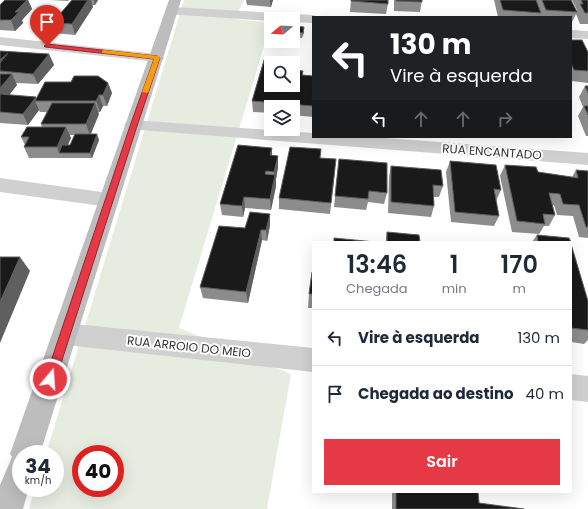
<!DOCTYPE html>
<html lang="pt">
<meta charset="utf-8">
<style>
body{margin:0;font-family:Poppins,sans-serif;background:#f2f2f3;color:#1f2937;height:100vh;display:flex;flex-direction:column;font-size:15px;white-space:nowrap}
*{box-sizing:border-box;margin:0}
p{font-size:13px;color:#747a83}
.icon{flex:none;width:22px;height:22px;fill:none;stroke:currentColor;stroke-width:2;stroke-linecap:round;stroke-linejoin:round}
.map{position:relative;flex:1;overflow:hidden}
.panel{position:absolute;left:312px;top:241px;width:260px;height:252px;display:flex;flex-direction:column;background:#fff;border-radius:0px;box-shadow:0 4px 16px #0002}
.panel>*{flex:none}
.hud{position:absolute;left:312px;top:16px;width:260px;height:122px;border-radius:0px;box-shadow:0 4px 16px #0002;background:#202124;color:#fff;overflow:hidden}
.needle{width:26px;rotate:252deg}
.buttons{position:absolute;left:264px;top:12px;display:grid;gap:8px}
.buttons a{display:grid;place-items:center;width:36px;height:36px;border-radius:0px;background:#fff;box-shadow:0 4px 16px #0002;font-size:20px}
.speed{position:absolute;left:12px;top:445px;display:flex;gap:8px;font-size:20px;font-weight:700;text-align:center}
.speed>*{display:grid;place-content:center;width:52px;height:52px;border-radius:50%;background:#fff;box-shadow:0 4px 16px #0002;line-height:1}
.speed small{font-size:10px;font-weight:400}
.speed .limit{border:6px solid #d22;background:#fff;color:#111}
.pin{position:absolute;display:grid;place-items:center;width:34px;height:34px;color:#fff;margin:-41px -17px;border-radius:50% 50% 50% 0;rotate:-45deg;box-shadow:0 0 4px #0007}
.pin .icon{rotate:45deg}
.me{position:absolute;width:44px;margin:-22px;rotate:18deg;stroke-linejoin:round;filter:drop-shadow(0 0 3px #0008)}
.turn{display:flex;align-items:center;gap:14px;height:84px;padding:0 12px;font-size:18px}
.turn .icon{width:52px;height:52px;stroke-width:2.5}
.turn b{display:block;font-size:28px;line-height:34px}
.lanes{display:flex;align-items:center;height:38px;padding:0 12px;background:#0003;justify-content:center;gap:20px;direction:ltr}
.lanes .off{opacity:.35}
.eta{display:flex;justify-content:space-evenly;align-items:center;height:68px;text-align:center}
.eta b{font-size:24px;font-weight:600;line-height:28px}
.button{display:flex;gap:8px;margin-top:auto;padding:8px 12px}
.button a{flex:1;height:46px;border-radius:0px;background:#e63946;color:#fff;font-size:16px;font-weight:600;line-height:46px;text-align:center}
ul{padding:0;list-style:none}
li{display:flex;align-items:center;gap:12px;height:56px;padding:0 12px;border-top:1px solid #e0e1e3}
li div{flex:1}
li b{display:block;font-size:15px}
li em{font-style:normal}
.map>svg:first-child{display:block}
</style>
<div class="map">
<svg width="588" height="509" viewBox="0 0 588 509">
<rect width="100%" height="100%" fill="#fff"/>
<path fill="#e6ecdf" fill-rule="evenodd" d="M184,0H244L235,19L271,23L179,328L291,374L267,509H29L35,488H55V454H46ZM81,454H115V488H81Z"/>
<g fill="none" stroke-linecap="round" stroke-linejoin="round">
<path fill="#d0d0d0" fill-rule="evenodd" d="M172,7L313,15L318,17H313V23L293,22V19H271V21L167,14L165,11L167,8Z
M571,30L588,31V39L571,38Z
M0,37L157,54L162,55L164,58L162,61L157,62L0,45Z
M133,120L313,133V137H370L588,153V165L127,129L124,125L127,121Z
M0,178L109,193L116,195L119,200L116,205L109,207L0,192Z
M65,323L313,348V372L65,345L56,342L53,334L56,326Z
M571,374L588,376V402L571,400Z"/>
<path fill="#bdbdbd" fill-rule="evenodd" d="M169,0H181L40,454H21V488H29L23,509H0V485L12,457L10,454Z"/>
</g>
<path fill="#8c8c8c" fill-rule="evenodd" d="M5,0H28L32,9L22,20L23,23L15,31L0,30V5Z
M50,0H69L68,1Z
M72,0H98L95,5H92L93,7L75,35L44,32L39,22L60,14Z
M246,0H273L271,7L247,5Z
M351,0L388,4L386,14L350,12Z
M394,0H422L420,12L394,11Z
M494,0H571L576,11L577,10L572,0H588V24H580L576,14L572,22H571V17H541L540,16L539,17H498Z
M293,26L304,32L302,38H293Z
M571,40L588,52V83L571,81Z
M313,49V65H312V54Z
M0,51L49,54L54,65L38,84L16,83L17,85L9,95L36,97V98L108,83L112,93L107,106H103L100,112H98L99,114L91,134H97L99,140L92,158H29L24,147L25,145L21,137L42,127L41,124L47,112H40L39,110L28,125L0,123ZM69,135H75L70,145H68L71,138Z
M265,57L282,58V63H271V85H293V70L303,71V75L313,76V117L293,115V107H271V113L253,112L252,101Z
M585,86H588V136H586L578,116L583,107L579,97Z
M272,148V156H278V167L276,179V186L271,210L245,208L243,217L222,215L220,204Z
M321,158L335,170L330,214L279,209V198Z
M339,159L387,193L384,204L368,202L366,210L334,207Z
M450,161L501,190L496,201L499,216L494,226L451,222L446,172Z
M505,165L538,172L572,177L576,170L588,171V238L579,237L573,216L557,215L554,205H552L555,215L549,226H544L539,234L512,232L500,176Z
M391,166L443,186L439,197H434V206L431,217L388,213L389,177Z
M270,214V225L267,241L262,240L248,303L203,298L200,287L245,228Z
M387,232L420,242H386V237Z
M537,235L571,242H532Z
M571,244L588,301V340L584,344L571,342Z
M313,272V308H308L309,294Z
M392,492H478L479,503L524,509H392Z"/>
<path fill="#5f5f5f" d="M27,0H28L32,9L22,20L23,23L15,31L11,20L15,12Z
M88,0H91L93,7L75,35L72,24Z
M94,0H98L95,5Z
M270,0H273L271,7Z
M304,27V32L302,38L303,33Z
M8,53L0,71V60Z
M49,54L54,65L38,84L33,74Z
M12,74L17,85L3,103L0,98V88Z
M108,83L112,93L107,106L103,95Z
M99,95L103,106L100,112L96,101Z
M36,97L38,101H35L39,110L28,125L23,114Z
M95,103L99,114L90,135L86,124Z
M66,127L71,138L64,153H59L57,147Z
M97,134L99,140L92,158L90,153Z
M272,148V159L270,155Z
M278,156V167L276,179V186L271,210L270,199L274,179V172Z
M244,197L245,208L243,217L242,206Z
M270,214V225L267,241L266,230Z
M261,230L262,240L248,303L246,292Z
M20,257L30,271L0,343V302Z"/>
<path fill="#1a1a1a" stroke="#5f5f5f" d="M5,0H27L15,12H19L11,20H0V5Z
M72,0H88L72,24L39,22L48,13L60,14Z
M351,0H388V4L351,1Z
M396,0H422V2L396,1Z
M500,0H536L541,13L503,10Z
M542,0H571L577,12L546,10Z
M581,0H588V13H585L580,4H583Z
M293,26L304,27L303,33L293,32Z
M571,40H582L588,52V71L574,70L571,63Z
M0,51L49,54L33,74L0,71V63L8,53L0,60Z
M265,57L282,58L280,63H271V85H293V70L303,71L302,75L313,76V106L252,101Z
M0,74H12L0,88Z
M74,76H98L108,83L103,95H99L96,101H35L45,82H71Z
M585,86H588V93Z
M0,94L36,97L23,114L0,112Z
M52,103H95L86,124H41Z
M584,106H588V115Z
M27,127H66L57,147H24L29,137H21Z
M75,134H97L90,153H59L62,145H70Z
M238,145L272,148L270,155L278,156L274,172L266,171L265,174L275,175L270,199L244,197L242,206L220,204Z
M290,147L321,149L320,158L336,159L331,203L279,198Z
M339,159L387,163V193L369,191L368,199L335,196Z
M450,161L496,165L501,190L494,189L499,216L455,212Z
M505,165L536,167L538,172L578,178L576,170L588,171V227H586L579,205L563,204L560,194L549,193L555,215L543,214L545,224L517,221Z
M391,166L441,170L443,186L433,185L434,206L391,202Z
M250,212L270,214L266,230H261L246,292L200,287L219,226L245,228Z
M387,232L419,235L420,242H387Z
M537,235L569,238L571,242H538Z
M334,238L375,242H334Z
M571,244L588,301V330L571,328Z
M0,257H20L0,302Z
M312,272H313V294H309Z
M396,492H478L479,503L524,509H396Z"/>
<path fill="#e63946" stroke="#96252e" d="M47,44L157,56L160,58L137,126L56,379L54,383L50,384L46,383L45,379L130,126L154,59L45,47L44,46Z"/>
<path fill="#f59e0b" d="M104,50L159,56L160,58L148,93L142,92L154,59L102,53V51Z"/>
<g text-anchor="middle" stroke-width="4" stroke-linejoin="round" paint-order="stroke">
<g font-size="12" fill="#333" stroke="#fff">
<text transform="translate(492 152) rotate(4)" y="4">RUA ENCANTADO</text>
<text transform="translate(189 347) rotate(6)" y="4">RUA ARROIO DO MEIO</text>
</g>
</g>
</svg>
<div class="buttons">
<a><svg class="needle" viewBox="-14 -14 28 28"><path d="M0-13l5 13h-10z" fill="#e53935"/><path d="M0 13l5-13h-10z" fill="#747a83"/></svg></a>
<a><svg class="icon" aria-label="search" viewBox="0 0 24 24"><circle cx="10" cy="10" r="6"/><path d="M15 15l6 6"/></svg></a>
<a><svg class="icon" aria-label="layers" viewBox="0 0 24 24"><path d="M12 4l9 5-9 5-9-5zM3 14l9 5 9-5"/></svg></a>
</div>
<div class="speed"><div>34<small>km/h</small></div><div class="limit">40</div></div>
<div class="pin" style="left:47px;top:46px;background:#d93025"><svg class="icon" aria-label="arrive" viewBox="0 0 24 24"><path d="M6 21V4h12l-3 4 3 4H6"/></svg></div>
<svg class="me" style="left:50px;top:379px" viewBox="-20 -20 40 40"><circle r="17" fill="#e63946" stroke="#fff" stroke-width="3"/><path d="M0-11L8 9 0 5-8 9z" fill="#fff"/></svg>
<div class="hud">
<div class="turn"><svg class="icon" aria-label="left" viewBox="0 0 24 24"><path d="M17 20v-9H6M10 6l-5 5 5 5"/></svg><div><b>130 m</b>Vire à esquerda</div></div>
<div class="lanes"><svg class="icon" aria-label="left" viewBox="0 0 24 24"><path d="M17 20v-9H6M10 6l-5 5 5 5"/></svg><svg class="icon off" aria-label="ahead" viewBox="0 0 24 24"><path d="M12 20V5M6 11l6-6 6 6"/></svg><svg class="icon off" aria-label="ahead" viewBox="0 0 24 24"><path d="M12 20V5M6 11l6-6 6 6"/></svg><svg class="icon off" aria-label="right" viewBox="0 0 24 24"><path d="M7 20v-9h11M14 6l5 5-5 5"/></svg></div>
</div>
<section class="panel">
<div class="eta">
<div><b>13:46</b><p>Chegada</p></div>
<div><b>1</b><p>min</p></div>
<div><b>170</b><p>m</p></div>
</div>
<ul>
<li><svg class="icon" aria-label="left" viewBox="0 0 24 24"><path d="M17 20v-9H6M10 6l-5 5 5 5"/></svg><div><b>Vire à esquerda</b></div><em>130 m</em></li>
<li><svg class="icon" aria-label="arrive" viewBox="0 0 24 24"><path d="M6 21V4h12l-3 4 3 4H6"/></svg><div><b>Chegada ao destino</b></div><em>40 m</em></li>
</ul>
<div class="button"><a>Sair</a></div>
</section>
</div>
